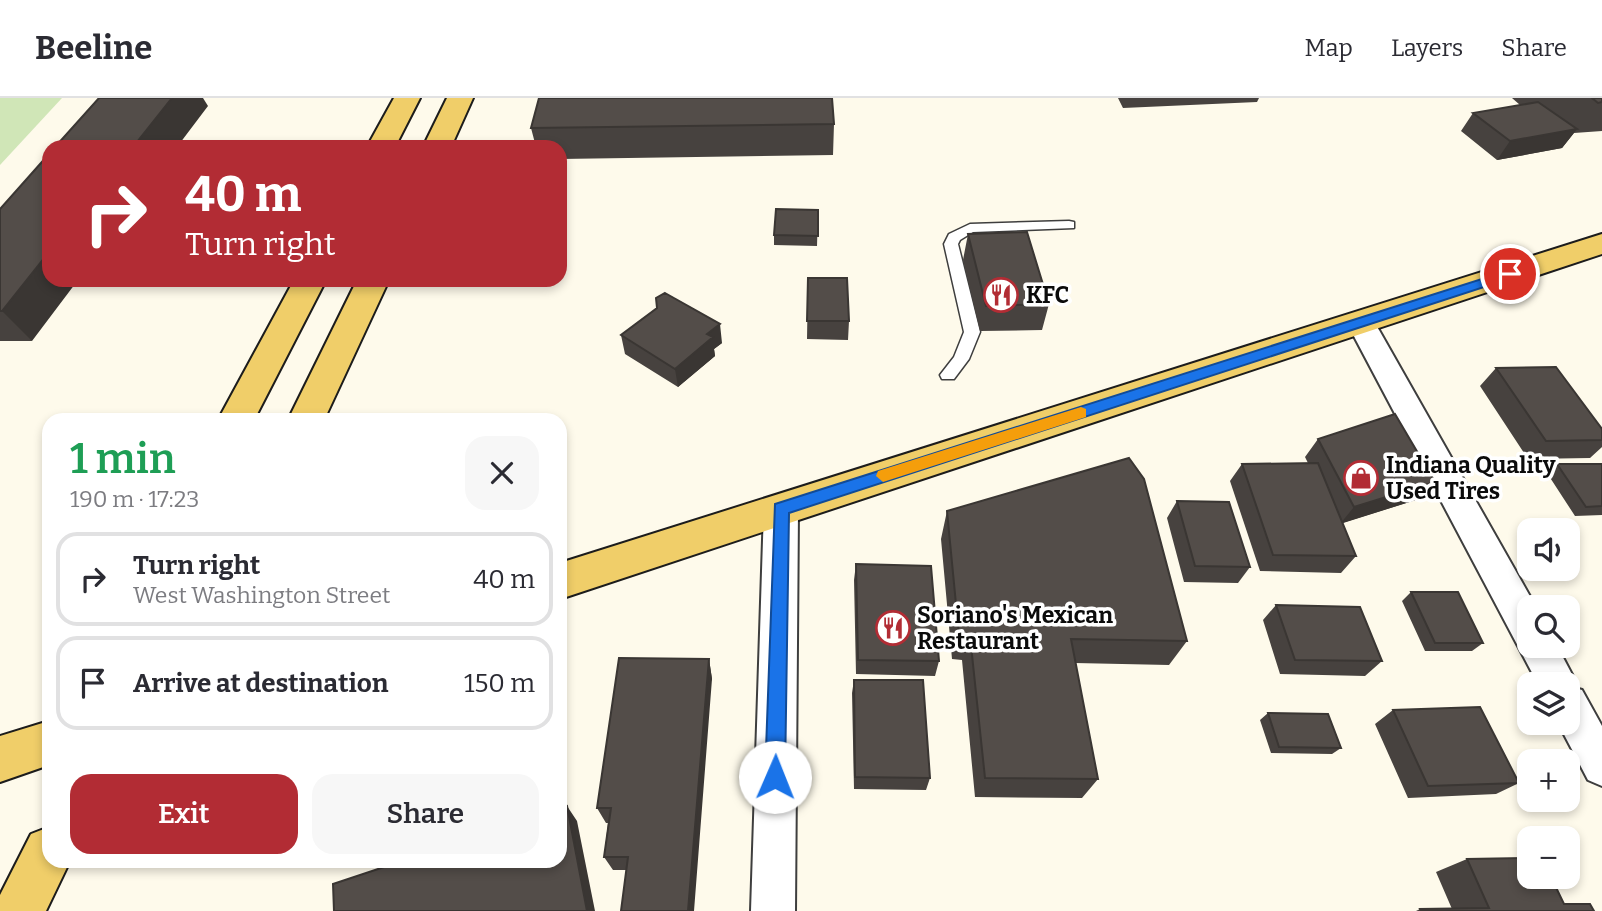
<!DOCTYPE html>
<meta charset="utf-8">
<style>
body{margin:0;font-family:Bitter,serif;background:#f7f7f7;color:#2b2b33;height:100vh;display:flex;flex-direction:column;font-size:26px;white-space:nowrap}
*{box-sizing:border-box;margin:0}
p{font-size:23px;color:#7c7c81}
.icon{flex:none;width:38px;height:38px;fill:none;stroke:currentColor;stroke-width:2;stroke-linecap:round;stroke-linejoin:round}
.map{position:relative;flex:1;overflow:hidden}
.sheet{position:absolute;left:42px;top:315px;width:525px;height:455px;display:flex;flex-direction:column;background:#fff;border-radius:21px;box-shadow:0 4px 10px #0003}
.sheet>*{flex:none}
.hud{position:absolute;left:42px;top:42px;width:525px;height:147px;border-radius:21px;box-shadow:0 4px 10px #0003;background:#b22c34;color:#fff;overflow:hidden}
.tools{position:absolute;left:1517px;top:420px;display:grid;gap:14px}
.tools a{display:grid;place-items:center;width:63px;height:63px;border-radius:14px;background:#fff;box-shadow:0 4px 10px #0003;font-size:35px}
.pin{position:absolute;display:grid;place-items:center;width:60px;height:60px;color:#fff;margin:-30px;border:4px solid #fff;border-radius:50%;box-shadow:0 2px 7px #0007}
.me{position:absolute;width:77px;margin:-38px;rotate:1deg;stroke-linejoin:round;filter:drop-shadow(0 0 5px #0008)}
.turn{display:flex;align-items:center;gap:24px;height:147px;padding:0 28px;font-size:32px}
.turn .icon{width:91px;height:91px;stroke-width:2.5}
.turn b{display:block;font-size:49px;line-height:60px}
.round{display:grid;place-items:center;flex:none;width:74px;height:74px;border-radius:21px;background:#f7f7f7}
.head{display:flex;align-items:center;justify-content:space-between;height:119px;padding:0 28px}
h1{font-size:42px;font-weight:600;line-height:52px;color:#1e9e55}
.primary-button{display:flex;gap:14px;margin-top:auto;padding:14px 28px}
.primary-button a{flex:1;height:80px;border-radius:21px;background:#b22c34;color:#fff;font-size:28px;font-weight:600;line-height:80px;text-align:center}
.primary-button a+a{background:#f7f7f7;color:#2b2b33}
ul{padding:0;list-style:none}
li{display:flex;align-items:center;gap:21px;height:94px;margin:0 14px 10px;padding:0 14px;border:4px solid #e1e1e2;border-radius:21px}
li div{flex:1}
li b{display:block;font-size:26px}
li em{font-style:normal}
header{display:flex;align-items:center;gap:42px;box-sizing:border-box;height:98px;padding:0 35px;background:#fff;border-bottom:2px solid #e1e1e2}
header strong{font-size:33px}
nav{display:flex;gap:38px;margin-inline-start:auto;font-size:24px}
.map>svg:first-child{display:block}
</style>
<header>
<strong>Beeline</strong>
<nav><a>Map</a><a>Layers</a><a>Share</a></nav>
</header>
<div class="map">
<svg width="1602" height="813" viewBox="0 0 1602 813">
<rect width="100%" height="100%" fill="#fefaeb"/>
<path fill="#d0e6b7" d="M0,0H62L0,67Z"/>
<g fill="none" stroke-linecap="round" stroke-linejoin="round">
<g stroke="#3e3e3e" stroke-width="3">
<path id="lane" d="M1069,123L1074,124V130L973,134L960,142L958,146L980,234L969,261L954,281H942L940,277L954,259L964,234L944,146L949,136L970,126Z"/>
</g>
<g stroke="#3e3e3e" stroke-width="4">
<path id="street" d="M1361,215L1371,218L1375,225L1536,509H1530V548H1557L1577,586L1575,590L1582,592L1602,628V688L1588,682L1558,625H1568V586H1538L1347,225L1351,218Z
M781,397L793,401L798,411L795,813H751L764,411L769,401Z"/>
</g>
<g stroke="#1c1c1c" stroke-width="4">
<path id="primary" d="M394,0H420L395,49H367Z
M447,0H473L451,49H423Z
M1602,136V156L560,501V465Z
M294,182H326L254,322H218Z
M357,182H389L324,322H288Z
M49,623V667L0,684V638Z
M49,729V763H70L46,813H0V797L31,736Z"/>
</g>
<use href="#lane" fill="#fff" fill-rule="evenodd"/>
<use href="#street" fill="#fff" fill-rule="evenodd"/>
<use href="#primary" fill="#f0ce69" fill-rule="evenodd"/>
</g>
<path fill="#47423f" d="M1118,0H1259L1257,4L1123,10Z
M1512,0H1602V33L1574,35L1562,50L1497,62L1461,33L1473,15L1520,7Z
M834,26L833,57L560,61V49H536L531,30Z
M0,111L32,243H0Z
M818,112L817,148L774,147V137Z
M968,136L1049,206L1042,232L980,233L963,162Z
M808,180L849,223L848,242L807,241Z
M657,210L722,245L714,251L715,258L678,289L625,256L621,237Z
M1496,270L1602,331V349L1590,360L1528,361L1480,288Z
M1318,341L1435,384L1419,401L1342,425L1356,458L1341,475L1260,473L1230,383L1242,366L1308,365L1305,359Z
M1557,366H1602V417L1575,418L1547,375Z
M1177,403L1250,469L1238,485L1184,484L1167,420Z
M947,413L1187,543L1169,567L1075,565L1098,681L1082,700L975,699L962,562L952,561L941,441Z
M856,466L939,563L935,578L856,576L854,482Z
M1411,494L1483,545L1472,553H1425L1402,503Z
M1276,507L1382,563L1365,578L1280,576L1263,522Z
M709,561L712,581L626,772H613L604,759L608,725H606L597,710Z
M854,582L930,680L926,692L854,691L852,595Z
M1393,612L1519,685L1496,696L1408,700L1375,626Z
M1268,615L1341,650L1332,656L1271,655L1260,622Z
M1467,761L1564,806L1594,813H1416L1420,811H1452L1436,774Z"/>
<path fill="#3a3633" d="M172,0H203L208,8L177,49H133Z
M1577,31L1562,50L1497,62L1510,43Z
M49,154V182H78L32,243L2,213Z
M720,226L722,245L714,251L715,258L678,289L675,271L707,236Z
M1435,384L1419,401L1340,426L1354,409Z
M709,561L712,581L694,813H688Z
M567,708L577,723L595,813H587Z
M270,763H291L279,768Z"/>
<path fill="#534d49" stroke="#3a3633" stroke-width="2" d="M99,0H172L133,49H55Z
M539,0H832L834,26L531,30Z
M1592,0H1602V4L1598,5Z
M1538,4L1577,31L1510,43L1473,15Z
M49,56V154L2,213H0V111Z
M776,111L818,112V138L774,137Z
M1027,134L1049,206L986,208L968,136Z
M808,180H847L849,223H807Z
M665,195L720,226L707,236L713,239L675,271L621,237L657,210L656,200Z
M1556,269L1602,331V342L1546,343L1496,270Z
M1395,316L1435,384L1354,409L1318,341Z
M1129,360L1144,381L1187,543L1071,541L1098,681L985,680L970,538L959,537L947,413Z
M1318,365L1356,458L1273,457L1242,366Z
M1557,366H1602V408L1586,409Z
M1177,403L1229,404L1250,469L1195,468Z
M856,466L931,468L939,563L858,562Z
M1411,494H1458L1483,545H1435Z
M1276,507L1360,509L1382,563L1295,562Z
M619,560L709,561L688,813H621L628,759H604L611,710H597Z
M854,582H923L930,680L855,679Z
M1480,609L1519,685L1428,688L1393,612Z
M1268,615L1328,616L1341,650L1279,649Z
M567,708L587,813H334L333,786L402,763H560V710Z
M1530,760V779H1551L1564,806H1590L1594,813H1421L1420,811L1489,810L1467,761Z"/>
<path fill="#1a73e8" stroke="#114b97" stroke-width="2" d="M1510,172L1517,176L1515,179L789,415L785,679L782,686L775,689L768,686L765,679L775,406Z"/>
<path fill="#f59e0b" d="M1081,309L1086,311V319L883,384L876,378L878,373Z"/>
<defs>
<g id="restaurant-ring" transform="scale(1.75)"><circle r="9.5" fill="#fff" stroke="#b22c34" stroke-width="1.5"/><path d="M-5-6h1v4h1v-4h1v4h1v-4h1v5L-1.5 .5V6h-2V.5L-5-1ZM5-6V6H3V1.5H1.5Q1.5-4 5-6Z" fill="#b22c34"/></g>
<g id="shop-ring" transform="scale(1.75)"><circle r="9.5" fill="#fff" stroke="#b22c34" stroke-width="1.5"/><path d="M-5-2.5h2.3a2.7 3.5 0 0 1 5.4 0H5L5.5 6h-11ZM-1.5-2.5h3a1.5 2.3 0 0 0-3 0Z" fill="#b22c34"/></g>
</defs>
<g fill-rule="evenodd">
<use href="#restaurant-ring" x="1001" y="197"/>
<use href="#shop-ring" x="1361" y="380"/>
<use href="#restaurant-ring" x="893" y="530"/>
</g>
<g text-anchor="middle" stroke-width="7" stroke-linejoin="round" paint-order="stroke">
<g font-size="23" font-weight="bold" fill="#0b0b0b" stroke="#fff" text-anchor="start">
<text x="1026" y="205">KFC</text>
<text x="1386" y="375">Indiana Quality<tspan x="1386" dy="26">Used Tires</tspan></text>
<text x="917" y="525">Soriano's Mexican<tspan x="917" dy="26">Restaurant</tspan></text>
</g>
</g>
</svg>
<div class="tools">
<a><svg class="icon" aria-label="sound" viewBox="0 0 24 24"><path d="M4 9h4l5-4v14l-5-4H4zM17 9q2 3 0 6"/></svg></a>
<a><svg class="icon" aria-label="search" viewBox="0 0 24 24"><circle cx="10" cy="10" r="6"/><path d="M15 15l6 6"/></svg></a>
<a><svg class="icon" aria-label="layers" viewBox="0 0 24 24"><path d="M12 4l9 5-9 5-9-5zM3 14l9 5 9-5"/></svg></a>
<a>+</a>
<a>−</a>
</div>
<div class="pin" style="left:1510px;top:176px;background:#d93025"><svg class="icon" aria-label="arrive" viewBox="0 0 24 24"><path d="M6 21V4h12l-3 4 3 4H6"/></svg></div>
<svg class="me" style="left:775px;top:679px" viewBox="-20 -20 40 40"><circle r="19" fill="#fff"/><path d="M0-13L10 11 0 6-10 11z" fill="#1a73e8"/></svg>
<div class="hud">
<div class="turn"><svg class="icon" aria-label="right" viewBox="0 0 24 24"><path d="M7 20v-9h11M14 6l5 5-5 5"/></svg><div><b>40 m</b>Turn right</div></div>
</div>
<section class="sheet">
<div class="head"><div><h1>1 min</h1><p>190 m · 17:23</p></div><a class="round"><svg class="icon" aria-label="close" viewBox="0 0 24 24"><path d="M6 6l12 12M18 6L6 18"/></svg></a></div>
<ul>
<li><svg class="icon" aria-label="right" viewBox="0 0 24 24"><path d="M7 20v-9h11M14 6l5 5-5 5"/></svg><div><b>Turn right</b><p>West Washington Street</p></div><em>40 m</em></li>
<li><svg class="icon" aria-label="arrive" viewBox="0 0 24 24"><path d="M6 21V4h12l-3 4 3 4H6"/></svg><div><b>Arrive at destination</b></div><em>150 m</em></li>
</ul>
<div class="primary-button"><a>Exit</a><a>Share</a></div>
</section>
</div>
